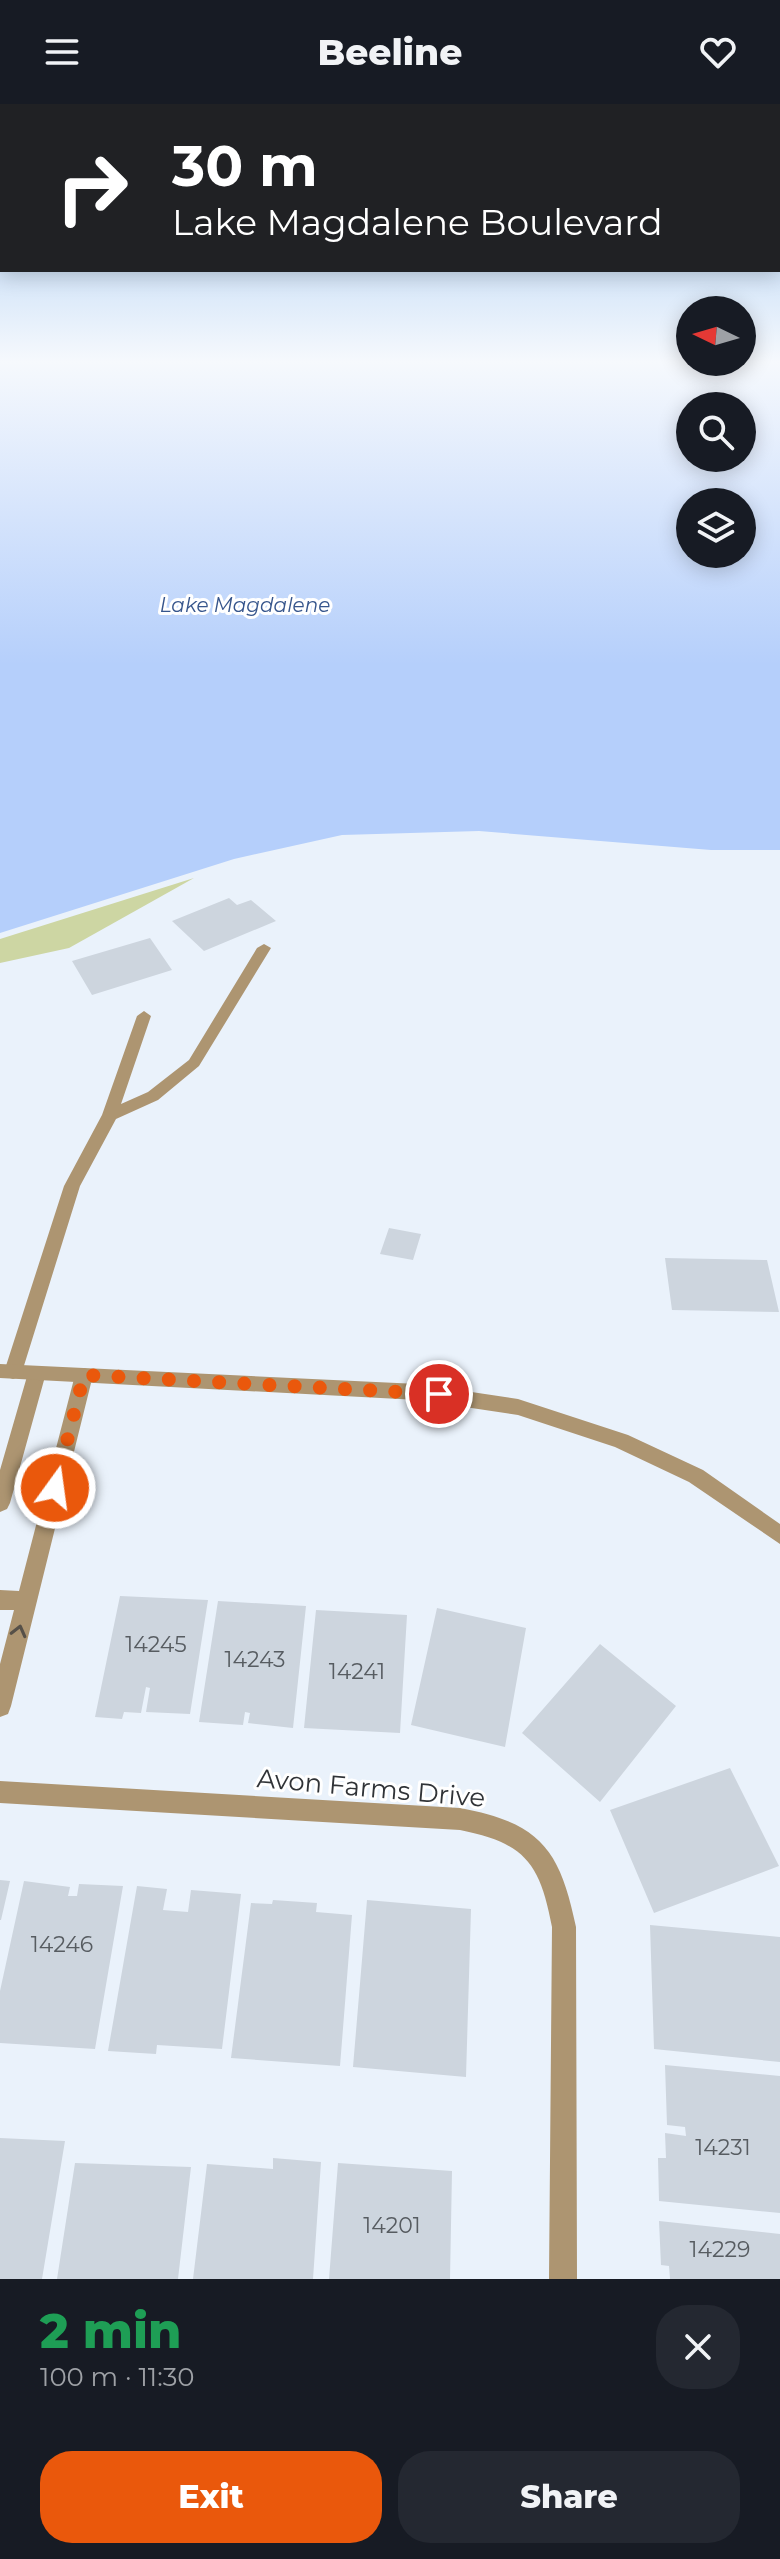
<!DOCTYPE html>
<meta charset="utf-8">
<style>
body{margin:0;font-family:Montserrat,sans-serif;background:#242831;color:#f1f3f6;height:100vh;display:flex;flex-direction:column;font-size:30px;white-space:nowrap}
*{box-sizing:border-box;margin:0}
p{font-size:26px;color:#9ea1a6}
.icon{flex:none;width:44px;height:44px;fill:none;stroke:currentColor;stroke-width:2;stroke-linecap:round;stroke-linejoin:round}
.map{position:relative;height:2175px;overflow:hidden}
.sheet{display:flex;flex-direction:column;background:#171b24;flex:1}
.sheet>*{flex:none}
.hud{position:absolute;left:0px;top:0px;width:780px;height:168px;box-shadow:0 4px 20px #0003;background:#202124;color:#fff;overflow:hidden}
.needle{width:52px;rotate:275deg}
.controls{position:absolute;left:676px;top:192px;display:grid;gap:16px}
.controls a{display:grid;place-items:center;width:80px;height:80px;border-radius:50%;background:#171b24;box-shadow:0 4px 20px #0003;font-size:40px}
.pin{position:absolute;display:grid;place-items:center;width:68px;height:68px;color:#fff;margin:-34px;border:4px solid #fff;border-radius:50%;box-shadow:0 2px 8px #0007}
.me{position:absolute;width:88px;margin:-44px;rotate:14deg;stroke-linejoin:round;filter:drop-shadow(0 0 6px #0008)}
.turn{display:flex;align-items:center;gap:28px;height:168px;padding:0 40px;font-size:36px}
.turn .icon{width:104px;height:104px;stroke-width:2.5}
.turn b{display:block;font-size:56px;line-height:68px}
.round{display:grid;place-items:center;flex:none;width:84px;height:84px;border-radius:32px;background:#242831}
.overview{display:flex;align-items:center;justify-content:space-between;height:136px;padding:0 40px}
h1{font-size:48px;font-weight:800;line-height:60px;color:#1e9e55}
.action{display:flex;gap:16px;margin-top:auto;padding:16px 40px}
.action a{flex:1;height:92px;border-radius:32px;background:#ea580c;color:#fff;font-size:32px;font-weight:800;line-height:92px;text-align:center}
.action a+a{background:#242831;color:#f1f3f6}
header{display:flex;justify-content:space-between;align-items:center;height:104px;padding:0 40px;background:#171b24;font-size:36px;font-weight:800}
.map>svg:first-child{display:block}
</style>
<header><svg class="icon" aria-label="menu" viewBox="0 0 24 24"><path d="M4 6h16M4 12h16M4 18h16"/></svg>Beeline<svg class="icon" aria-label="heart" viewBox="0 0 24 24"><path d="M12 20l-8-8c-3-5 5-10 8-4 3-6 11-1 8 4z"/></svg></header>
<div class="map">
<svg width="780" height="2175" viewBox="0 0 780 2175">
<rect width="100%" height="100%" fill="#eaf2fb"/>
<path fill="#cdd6a3" d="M194,774L69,844L0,859V835Z"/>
<path fill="#b5cffb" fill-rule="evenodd" d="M0,257H780V746H711L479,727L342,731L234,755L0,829ZM690,302H742V354H690ZM690,398H742V450H690Z"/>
<path fill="#cdd5de" d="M229,794L237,801L251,796L276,817L204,847L172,817Z
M150,834L172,866L92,891L72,857Z
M389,1124L421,1130L413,1156L380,1150Z
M665,1154L767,1156L779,1208L672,1206Z
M120,1492L208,1496L190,1610L146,1608L150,1584L146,1583L141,1609L124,1608L122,1615L95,1613Z
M218,1497L306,1502L293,1624L248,1619L250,1609L245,1608L243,1621L199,1618Z
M437,1504L526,1524L505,1643L411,1621Z
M316,1506L407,1511L400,1629L304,1624Z
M600,1540L676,1602L600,1698L522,1629Z
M730,1664L779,1762L654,1809L610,1706Z
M0,1776L10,1777L1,1816H0Z
M24,1777L70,1783L68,1792H77L79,1780L123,1782L95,1945L0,1939V1887Z
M137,1782L167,1785L163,1806L188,1808L191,1786L241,1790L222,1945L157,1941L156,1950L108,1947Z
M273,1796L317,1799L316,1808L352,1811L340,1962L231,1954L251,1799L272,1800Z
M367,1796L471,1805L466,1973L353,1963Z
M650,1821L780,1833V1958L654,1945Z
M665,1961L780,1972V2109L659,2097L658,2054H666L665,2029L686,2032L685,2023L667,2021Z
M0,2034L65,2037L42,2175H0Z
M273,2054L321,2058L313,2175H193L207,2060L273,2065Z
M75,2059L191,2063L178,2175H57Z
M338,2059L452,2067L450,2175H329Z
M659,2117L780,2130V2175H670L669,2162L661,2161Z"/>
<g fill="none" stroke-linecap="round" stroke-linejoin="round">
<path fill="#ad9571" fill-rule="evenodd" d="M264,840L271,844L199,962L158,996L116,1015L80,1082L22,1268L19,1273L13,1275L7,1273L4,1268L64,1082L102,1011L137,912L144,907L151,912L121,1000L148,988L189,956L257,844Z"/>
<path fill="#ad9571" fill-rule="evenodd" d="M37,1262L43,1264L46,1269L10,1399L7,1405L0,1408V1366L28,1269L31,1264Z
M84,1264L90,1266L93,1271L11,1602L8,1610L0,1613V1560L14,1506H0V1486L19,1487L75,1271L78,1266Z
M0,1677L460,1704C540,1719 560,1745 576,1823L577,2175H549L552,1823C540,1759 525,1739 460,1726L0,1699Z"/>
<path fill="#ad9571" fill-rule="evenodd" d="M0,1260L418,1280L518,1295L628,1331L703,1366L780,1420V1440L689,1378L615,1343L518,1311L418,1296L0,1274Z"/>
</g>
<defs><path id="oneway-chevron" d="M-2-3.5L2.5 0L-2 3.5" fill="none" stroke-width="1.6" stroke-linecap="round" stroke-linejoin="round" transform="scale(2)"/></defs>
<use stroke="#565048" href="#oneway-chevron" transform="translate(19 1527) rotate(-76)"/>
<linearGradient id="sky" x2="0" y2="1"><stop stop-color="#93bff0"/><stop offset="0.46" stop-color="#f6f9fd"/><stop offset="1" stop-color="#f6f9fd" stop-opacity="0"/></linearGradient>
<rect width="780" height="561" fill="url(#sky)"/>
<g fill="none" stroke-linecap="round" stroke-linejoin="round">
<path stroke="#ea580c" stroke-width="14" stroke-dasharray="0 25.2" d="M55,1384L84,1271L439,1290"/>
</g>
<g text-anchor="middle" stroke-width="6" stroke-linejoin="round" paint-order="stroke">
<g font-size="20" font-style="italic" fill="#36558c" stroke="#fff">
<text x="245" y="508">Lake Magdalene</text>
</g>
<g font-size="22" fill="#575c61">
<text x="156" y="1548">14245</text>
<text x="255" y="1563">14243</text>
<text x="357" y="1575">14241</text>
<text x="62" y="1848">14246</text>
<text x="723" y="2051">14231</text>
<text x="392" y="2129">14201</text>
<text x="720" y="2153">14229</text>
</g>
<g font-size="26" fill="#303337" stroke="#fff">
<text transform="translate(371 1684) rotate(5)" y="9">Avon Farms Drive</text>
</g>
</g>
</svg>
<div class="controls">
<a><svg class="needle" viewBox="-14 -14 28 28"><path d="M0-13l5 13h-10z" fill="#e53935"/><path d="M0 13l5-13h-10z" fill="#9ea1a6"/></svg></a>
<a><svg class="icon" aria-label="search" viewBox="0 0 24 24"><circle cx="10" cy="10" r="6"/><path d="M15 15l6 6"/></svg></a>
<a><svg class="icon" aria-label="layers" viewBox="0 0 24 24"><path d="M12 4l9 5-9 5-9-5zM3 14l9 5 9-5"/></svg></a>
</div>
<div class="pin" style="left:439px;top:1290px;background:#d93025"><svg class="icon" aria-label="arrive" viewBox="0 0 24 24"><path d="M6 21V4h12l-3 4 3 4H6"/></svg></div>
<svg class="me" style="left:55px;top:1384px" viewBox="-20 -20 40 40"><circle r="17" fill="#ea580c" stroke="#fff" stroke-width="3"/><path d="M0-11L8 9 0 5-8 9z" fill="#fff"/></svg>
<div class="hud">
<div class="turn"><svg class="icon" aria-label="right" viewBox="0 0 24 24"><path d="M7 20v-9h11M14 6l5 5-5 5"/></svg><div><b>30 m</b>Lake Magdalene Boulevard</div></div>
</div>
</div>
<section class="sheet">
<div class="overview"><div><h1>2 min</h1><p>100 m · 11:30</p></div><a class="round"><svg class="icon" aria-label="close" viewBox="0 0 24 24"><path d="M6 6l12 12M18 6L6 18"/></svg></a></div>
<div class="action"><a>Exit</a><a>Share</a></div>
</section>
